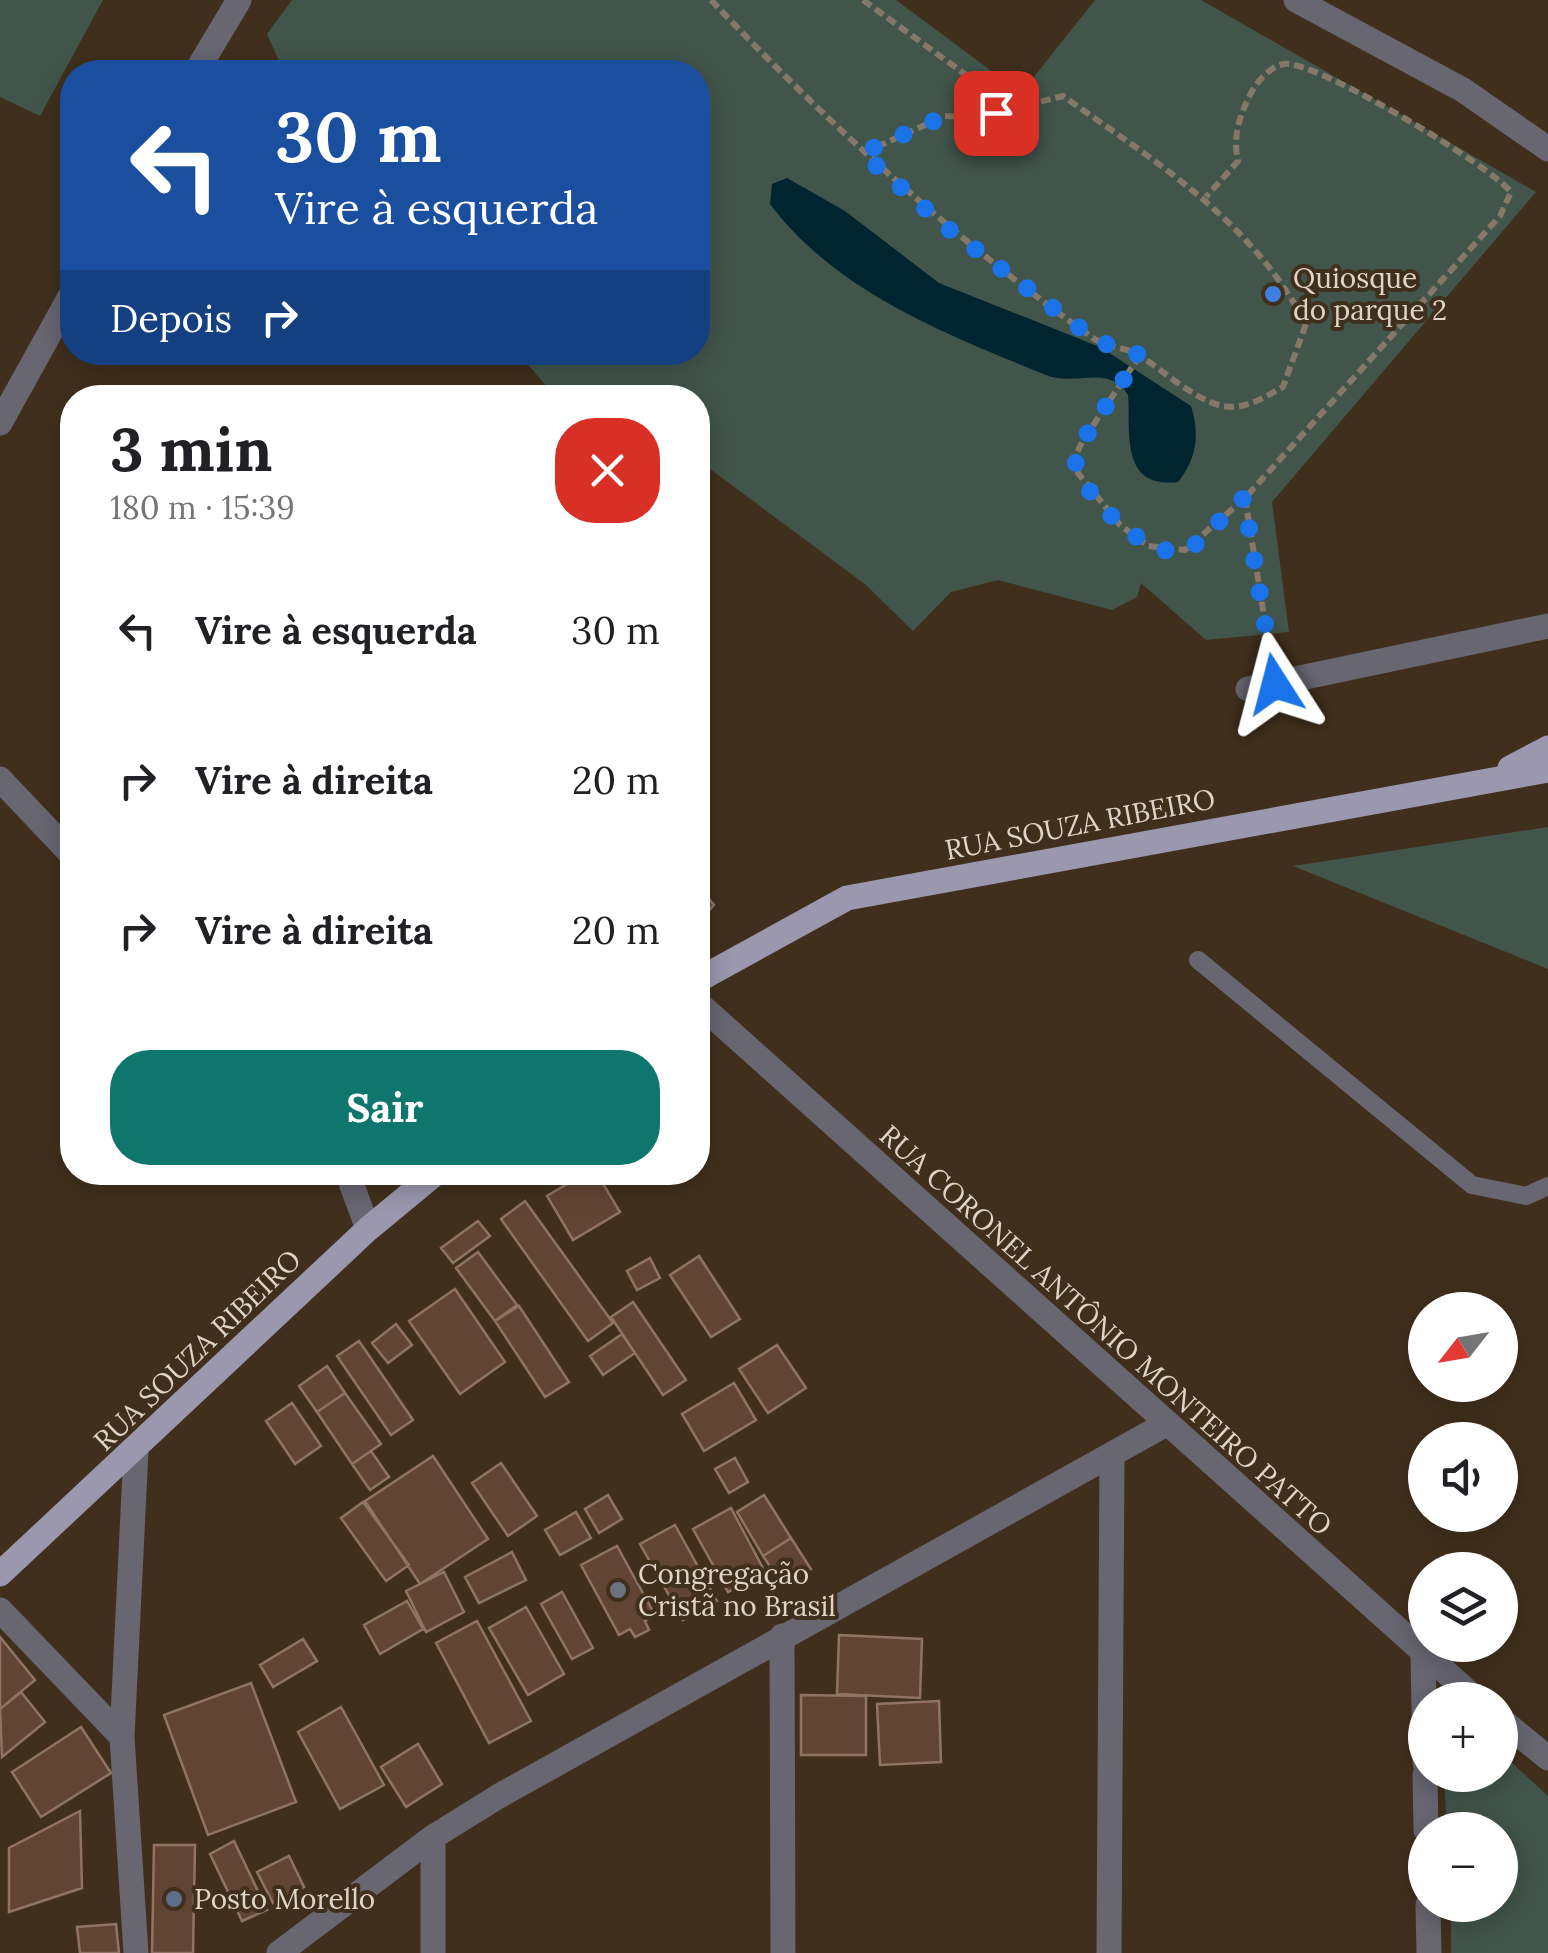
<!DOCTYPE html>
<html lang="pt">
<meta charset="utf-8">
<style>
body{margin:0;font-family:Lora,serif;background:#f2f2f2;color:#202124;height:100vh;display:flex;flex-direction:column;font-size:38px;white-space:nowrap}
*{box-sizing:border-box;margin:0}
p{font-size:32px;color:#757577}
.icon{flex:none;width:55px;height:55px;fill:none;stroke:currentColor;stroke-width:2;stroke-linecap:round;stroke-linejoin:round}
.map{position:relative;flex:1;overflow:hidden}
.drawer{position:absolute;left:60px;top:385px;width:650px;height:800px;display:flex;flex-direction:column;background:#fff;border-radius:40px;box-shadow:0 5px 25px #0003}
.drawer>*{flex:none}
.top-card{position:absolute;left:60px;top:60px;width:650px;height:305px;border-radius:40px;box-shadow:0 5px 25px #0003;background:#1a4fa0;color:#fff;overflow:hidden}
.needle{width:65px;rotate:239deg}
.controls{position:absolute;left:1408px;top:1292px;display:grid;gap:20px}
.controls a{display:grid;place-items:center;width:110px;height:110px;border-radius:50%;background:#fff;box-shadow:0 5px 25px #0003;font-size:50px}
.pin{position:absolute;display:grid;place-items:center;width:85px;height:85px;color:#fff;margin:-42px;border-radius:20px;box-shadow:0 5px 15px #0006}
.me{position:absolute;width:110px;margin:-55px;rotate:351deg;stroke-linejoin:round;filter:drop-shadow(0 0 8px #0008)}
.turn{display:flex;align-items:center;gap:35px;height:210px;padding:0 50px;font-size:45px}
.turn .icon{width:130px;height:130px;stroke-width:2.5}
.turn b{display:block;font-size:70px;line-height:85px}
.then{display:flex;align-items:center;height:95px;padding:0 50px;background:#0003;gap:20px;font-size:38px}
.round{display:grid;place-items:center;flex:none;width:105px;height:105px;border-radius:40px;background:#f2f2f2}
.head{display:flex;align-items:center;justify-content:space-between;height:170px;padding:0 50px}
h1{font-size:60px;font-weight:700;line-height:75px}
.action{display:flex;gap:20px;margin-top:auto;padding:20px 50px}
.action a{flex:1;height:115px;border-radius:40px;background:#0f766e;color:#fff;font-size:40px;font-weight:700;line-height:115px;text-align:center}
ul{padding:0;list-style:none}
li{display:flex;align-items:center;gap:30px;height:150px;padding:0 50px}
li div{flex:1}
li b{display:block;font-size:38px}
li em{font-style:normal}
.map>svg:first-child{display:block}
</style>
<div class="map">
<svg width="1548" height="1953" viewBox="0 0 1548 1953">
<rect width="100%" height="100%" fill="#402f1c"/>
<path fill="#42554a" d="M0,0H103L40,116L0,97Z
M292,0H896L1021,93L1095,0H1201L1536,192L1272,502L1289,632L1206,640L1141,583L1137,597L1112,610L998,580L951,592L913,631L866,585L698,460V398L556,397L518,353L698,352V72H284L267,34Z
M1548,827V969L1293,866Z
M1500,1752L1548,1796V1953H1451V1905H1500V1830H1447L1444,1775H1500Z"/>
<path fill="#002530" d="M787,178L845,211L939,283L1100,347L1191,406C1200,434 1197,458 1178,482C1119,489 1131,431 1128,395C1109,363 1074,387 1046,375C948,335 837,293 770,204L772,184Z"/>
<path fill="#624434" stroke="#8f7466" stroke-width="2.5" d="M698,885L714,905L698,922Z
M587,1172H596L620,1212L573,1240L547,1196Z
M525,1201L613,1323L588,1341L501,1219Z
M478,1221L490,1236L453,1263L441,1248Z
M478,1252L517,1305L495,1321L456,1268Z
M699,1256L740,1319L711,1337L670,1275Z
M650,1258L660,1278L637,1290L627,1271Z
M455,1289L505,1362L460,1394L409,1321Z
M633,1302L686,1380L663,1395L611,1317Z
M519,1306L569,1382L545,1397L495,1321Z
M396,1324L412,1345L388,1363L372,1343Z
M622,1334L635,1353L603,1375L590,1356Z
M359,1341L413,1420L391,1435L337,1356Z
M777,1345L806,1388L768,1413L739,1369Z
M327,1366L345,1393L317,1412L299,1386Z
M734,1383L756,1420L704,1451L682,1414Z
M345,1393L381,1444L352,1464L317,1412Z
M292,1403L321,1446L295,1464L266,1421Z
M371,1451L389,1477L370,1490L352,1464Z
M433,1456L488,1539L420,1584L365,1501Z
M735,1458L748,1482L729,1493L715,1469Z
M501,1463L537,1516L508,1536L472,1483Z
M608,1495L622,1519L599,1533L585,1509Z
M764,1495L791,1538L763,1556L737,1512Z
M363,1502L409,1565L386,1581L341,1518Z
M731,1508L765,1572L728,1592L693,1529Z
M576,1512L591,1538L560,1555L545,1530Z
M675,1525L717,1601L683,1620L640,1544Z
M791,1538L811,1569L783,1586L763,1556Z
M617,1546L655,1615L645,1621L649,1630L635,1637L630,1629L619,1635L581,1565Z
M512,1552L526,1580L479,1603L465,1577Z
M444,1572L464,1612L426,1632L406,1591Z
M562,1592L593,1648L572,1659L541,1604Z
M407,1601L423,1629L380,1654L364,1625Z
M526,1607L564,1674L528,1695L489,1628Z
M477,1621L531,1721L489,1743L436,1643Z
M839,1635L922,1639L920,1698L837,1694Z
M0,1637L35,1680L0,1709Z
M303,1639L317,1661L273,1687L260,1665Z
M251,1683L296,1802L208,1835L164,1715Z
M21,1692L45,1722L2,1757L0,1709Z
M801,1695L866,1696V1755H801Z
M939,1701L941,1762L880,1765L877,1704Z
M341,1707L384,1785L340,1809L298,1732Z
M81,1727L111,1773L41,1817L12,1772Z
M418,1744L442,1784L406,1807L381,1767Z
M80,1811L82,1888L9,1912V1848Z
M234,1841L267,1910L242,1921L210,1854Z
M154,1845H195L193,1953H152Z
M289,1856L304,1887L273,1903L257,1872Z
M116,1924L119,1953H80L77,1927Z"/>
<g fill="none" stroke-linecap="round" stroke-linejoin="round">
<path stroke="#867868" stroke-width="6" stroke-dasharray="10 5" stroke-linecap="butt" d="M711,0C828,124 954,239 1093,338C1107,348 1128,347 1142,357C1163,371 1195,399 1219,405C1242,412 1265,397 1283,387L1306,324C1251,220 1156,162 1063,96L996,113L991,93L863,0
M863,153L945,116L979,118L996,113
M1140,355L1082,442L1075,457L1078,473L1120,525L1148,546L1185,550L1245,498L1500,216L1511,192C1491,166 1314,59 1284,64C1267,67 1253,87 1247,101C1238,121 1233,140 1238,161L1206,197
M1245,498L1270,653"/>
<path stroke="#676671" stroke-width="18" d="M1198,960L1472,1185L1526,1196L1548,1186"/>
<path stroke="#676671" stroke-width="25" d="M1296,0L1463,90L1548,149
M196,72L239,0
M0,423L72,293
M1248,689L1548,626
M0,779L72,855
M698,1003L1477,1700
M347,1172L368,1229
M136,1451L122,1737L136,1953
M0,1610L122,1737
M782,1636L783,1953
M1423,1656L1425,1763
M1500,1719L1548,1758
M1425,1775L1426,1830
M1428,1905L1429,1953
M279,1953L433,1837L499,1796L1166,1424
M433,1953V1837
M1109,1953L1112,1455"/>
<path stroke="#9a97af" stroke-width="25" d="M1510,768L1548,748
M698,980L847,898L1548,770
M0,1574L368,1229L437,1172"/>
</g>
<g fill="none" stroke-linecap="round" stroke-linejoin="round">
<path stroke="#1a73e8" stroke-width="18" stroke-dasharray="0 32.4" d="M996,113L979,118L945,116L862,153L946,227L1097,341L1140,355L1082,442C1077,452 1073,461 1078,472C1092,502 1149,562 1186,550C1200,545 1228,510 1244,498L1275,684"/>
</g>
<circle fill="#3f7fe0" stroke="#402f1c" stroke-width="4" cx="1273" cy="294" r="10"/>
<circle fill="#6b7280" stroke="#402f1c" stroke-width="4" cx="618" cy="1590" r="10"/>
<circle fill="#5c6f8a" stroke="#402f1c" stroke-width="4" cx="174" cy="1899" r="10"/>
<g text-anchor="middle" stroke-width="8" stroke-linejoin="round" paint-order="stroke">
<g font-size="28" fill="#dfd4c9" stroke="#402f1c" text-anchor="start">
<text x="1293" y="288">Quiosque<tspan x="1293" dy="32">do parque 2</tspan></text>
<text x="638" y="1584">Congregação<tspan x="638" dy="32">Cristã no Brasil</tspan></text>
<text x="194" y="1909">Posto Morello</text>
</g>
<g font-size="28" fill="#dfd4c9" stroke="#402f1c">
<text transform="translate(1080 824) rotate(-11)" y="10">RUA SOUZA RIBEIRO</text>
<text transform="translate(1106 1330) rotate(42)" y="10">RUA CORONEL ANTÔNIO MONTEIRO PATTO</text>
<text transform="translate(197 1350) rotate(-44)" y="10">RUA SOUZA RIBEIRO</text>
</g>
</g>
</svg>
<div class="controls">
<a><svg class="needle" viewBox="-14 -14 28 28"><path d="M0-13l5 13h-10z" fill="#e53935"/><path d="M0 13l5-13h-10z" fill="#757577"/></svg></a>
<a><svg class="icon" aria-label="sound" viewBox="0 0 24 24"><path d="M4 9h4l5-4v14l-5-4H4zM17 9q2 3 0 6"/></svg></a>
<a><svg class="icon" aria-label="layers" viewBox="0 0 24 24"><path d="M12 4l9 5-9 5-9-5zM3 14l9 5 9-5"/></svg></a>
<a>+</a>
<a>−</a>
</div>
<div class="pin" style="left:996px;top:113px;background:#d93025"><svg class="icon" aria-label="arrive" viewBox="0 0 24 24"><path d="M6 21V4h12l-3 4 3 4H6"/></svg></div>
<svg class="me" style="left:1275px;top:684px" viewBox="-20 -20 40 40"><path d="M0-17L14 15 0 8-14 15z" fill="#1a73e8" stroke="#fff" stroke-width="4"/></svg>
<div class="top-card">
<div class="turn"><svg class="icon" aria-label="left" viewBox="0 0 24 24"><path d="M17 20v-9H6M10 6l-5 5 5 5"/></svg><div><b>30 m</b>Vire à esquerda</div></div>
<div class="then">Depois<svg class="icon" aria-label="right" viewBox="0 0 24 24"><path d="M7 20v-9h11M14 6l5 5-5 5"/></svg></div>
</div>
<section class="drawer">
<div class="head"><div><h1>3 min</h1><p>180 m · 15:39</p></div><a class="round" style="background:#d93025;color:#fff"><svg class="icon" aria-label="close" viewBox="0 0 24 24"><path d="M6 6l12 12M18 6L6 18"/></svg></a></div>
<ul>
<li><svg class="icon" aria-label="left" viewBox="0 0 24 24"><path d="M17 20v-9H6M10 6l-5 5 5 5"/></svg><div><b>Vire à esquerda</b></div><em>30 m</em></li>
<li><svg class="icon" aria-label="right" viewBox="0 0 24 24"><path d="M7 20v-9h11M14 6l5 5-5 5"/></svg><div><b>Vire à direita</b></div><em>20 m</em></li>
<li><svg class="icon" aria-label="right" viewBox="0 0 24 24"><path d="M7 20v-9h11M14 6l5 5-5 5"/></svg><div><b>Vire à direita</b></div><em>20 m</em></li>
</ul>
<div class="action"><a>Sair</a></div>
</section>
</div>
